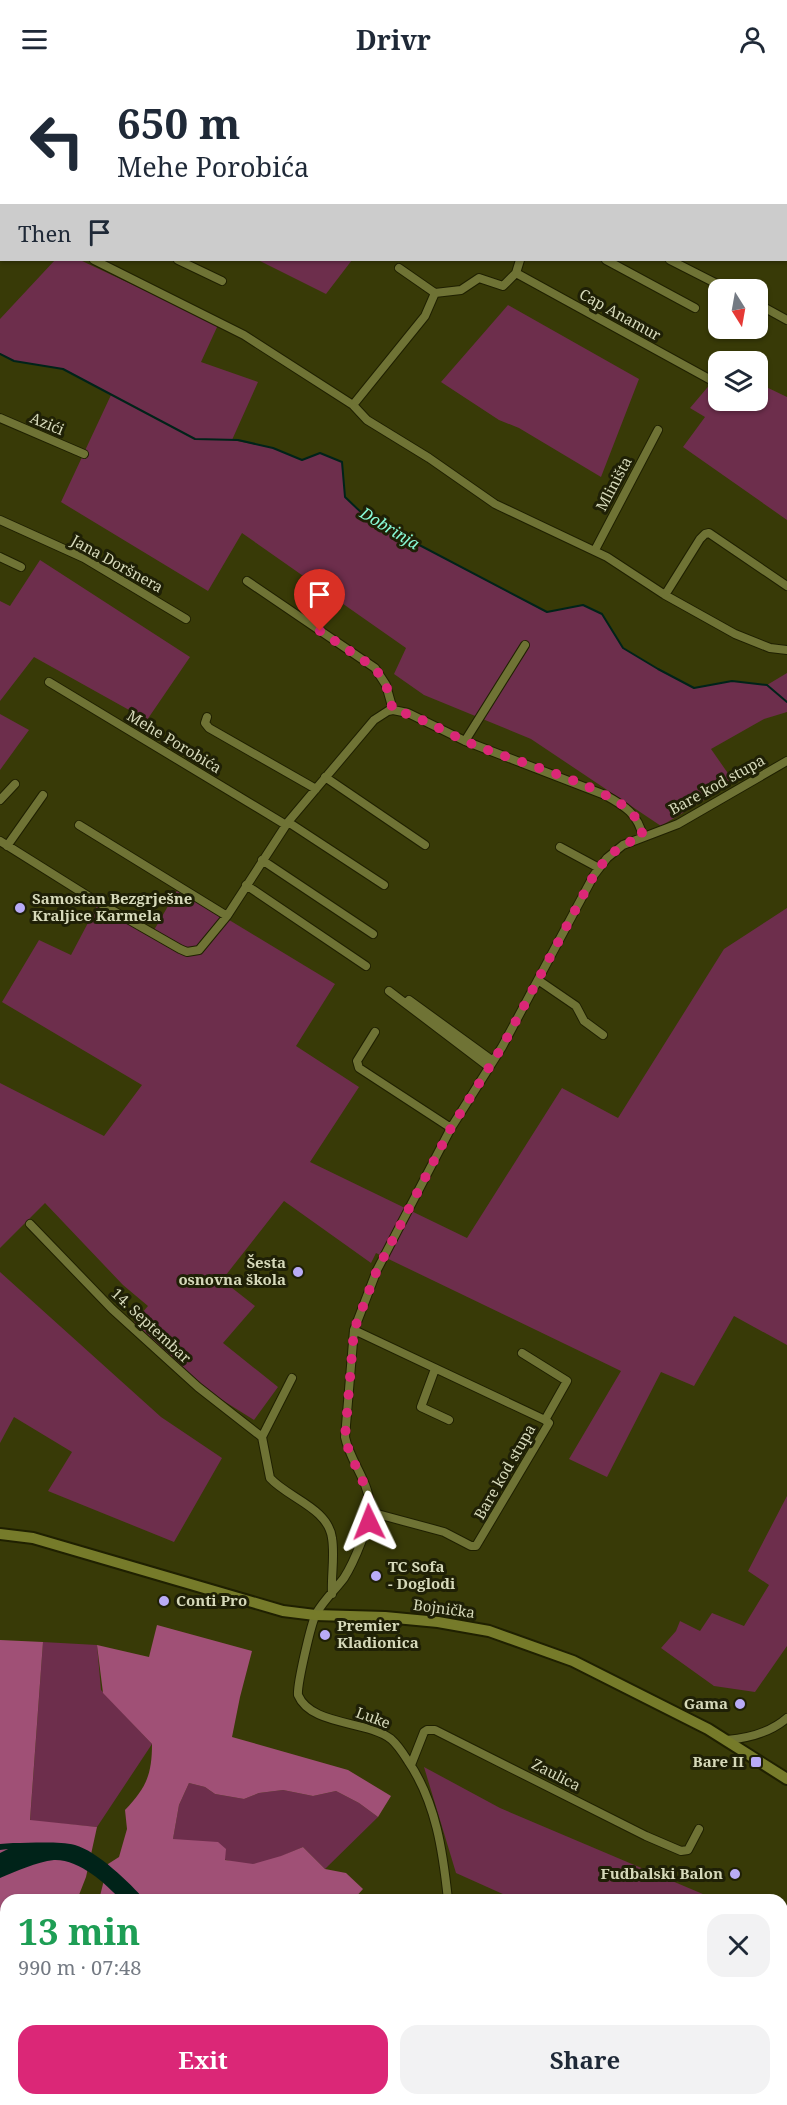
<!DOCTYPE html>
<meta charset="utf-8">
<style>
body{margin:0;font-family:"Noto Serif",serif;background:#f2f2f3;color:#1f2937;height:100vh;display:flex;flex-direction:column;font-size:22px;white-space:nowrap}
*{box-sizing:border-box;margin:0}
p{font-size:20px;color:#747a83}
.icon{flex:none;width:33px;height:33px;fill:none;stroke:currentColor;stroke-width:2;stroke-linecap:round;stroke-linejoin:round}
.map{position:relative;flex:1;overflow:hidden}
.side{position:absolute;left:0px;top:1816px;width:788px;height:212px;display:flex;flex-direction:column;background:#fff;border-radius:18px 18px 0 0;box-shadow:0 2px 4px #0004}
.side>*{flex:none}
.banner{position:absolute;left:0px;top:0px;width:788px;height:183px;box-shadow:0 2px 4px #0004;background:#fff;color:#1f2937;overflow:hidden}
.needle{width:39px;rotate:169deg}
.tools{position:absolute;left:708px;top:201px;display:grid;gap:12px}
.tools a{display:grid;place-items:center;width:60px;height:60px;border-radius:12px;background:#fff;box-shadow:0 2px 4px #0004;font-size:30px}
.pin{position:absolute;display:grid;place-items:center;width:51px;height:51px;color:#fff;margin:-62px -26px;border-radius:50% 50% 50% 0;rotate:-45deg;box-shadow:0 0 6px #0007}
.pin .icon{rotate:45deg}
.me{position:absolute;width:66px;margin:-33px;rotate:358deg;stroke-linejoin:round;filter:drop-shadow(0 0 4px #0008)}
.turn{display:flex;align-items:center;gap:21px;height:126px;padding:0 18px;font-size:27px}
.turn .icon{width:78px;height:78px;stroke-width:2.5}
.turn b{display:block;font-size:42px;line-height:51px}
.then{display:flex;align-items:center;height:57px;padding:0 18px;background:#0003;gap:12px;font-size:22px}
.round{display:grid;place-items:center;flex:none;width:63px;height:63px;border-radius:18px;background:#f2f2f3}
.headline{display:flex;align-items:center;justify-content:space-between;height:102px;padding:0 18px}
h1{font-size:36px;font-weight:700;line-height:45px;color:#1e9e55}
.cta{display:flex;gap:12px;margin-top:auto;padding:12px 18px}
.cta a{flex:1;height:69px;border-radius:18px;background:#db2777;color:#fff;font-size:24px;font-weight:700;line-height:69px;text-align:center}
.cta a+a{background:#f2f2f3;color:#1f2937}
header{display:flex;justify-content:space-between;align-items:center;height:78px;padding:0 18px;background:#fff;font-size:27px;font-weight:700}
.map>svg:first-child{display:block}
</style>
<header><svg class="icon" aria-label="menu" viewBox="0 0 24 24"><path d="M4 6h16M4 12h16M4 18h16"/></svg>Drivr<svg class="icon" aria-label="person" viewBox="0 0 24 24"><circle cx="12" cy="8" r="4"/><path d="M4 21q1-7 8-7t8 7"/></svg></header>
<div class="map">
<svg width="787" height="2027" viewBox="0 0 787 2027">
<rect width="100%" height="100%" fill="#383a07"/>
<path fill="#6d2e4c" d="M55,182H80L218,247L201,284L258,304L232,362L273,370L302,382L320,375L342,384L345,419L366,439L546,534L583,527L602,536L623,570L658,591L694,610L732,603L767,607L787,595V634L764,641L711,671L734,704L661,748L531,661L424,617L394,596L406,570L242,455L208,513L61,424L111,317L63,291L14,283L0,276V241Z
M258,182H352L326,216Z
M508,227L639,301L601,399L519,350L499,342L441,304Z
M718,297V322H758V305L787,319V442L683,369L705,339L690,330Z
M40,482L190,579L147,642L34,579L0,623V523L10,528Z
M0,636L29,652L0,692Z
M178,811L335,906L296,968L359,1009L310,1084L467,1160L562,1010L618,1040L724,871L787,830V1267L734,1238L694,1308L661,1294L607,1399L569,1381L621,1293L376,1175L371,1185L284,1123L222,1202L255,1228L223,1265L278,1309L254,1342L203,1310L134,1244L148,1228L123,1207L45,1125L0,1170V1005L104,1058L142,1007L2,924L39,862L71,877L98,826L150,859Z
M0,1194L161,1339L222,1380L174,1464L48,1413L72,1374L14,1339L0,1365Z
M787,1418V1568L755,1614L714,1608L661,1570L676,1553L680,1543L700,1553L712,1535L744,1548L769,1507L748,1493Z
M43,1564L97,1567L101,1612L152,1666L97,1749L30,1743Z
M424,1689L500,1730L717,1822H516L456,1795Z
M189,1705L205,1709L215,1716L244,1721L259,1715L283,1712L313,1718L336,1713L359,1725L378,1739L325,1791L303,1769C288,1775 270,1785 254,1786C231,1788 195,1770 173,1761L179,1727Z
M6,1883V2022H28L26,2027H0V1884Z
M782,1901L787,1905V2027H682L677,2022H782Z
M58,2022H330L332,2027H55Z"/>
<path fill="#a05076" d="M157,1547L252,1573L240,1619L232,1659L348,1692L391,1718L378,1739L359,1725L336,1713L313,1718L283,1712L259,1715L244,1721L215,1716L205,1709L189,1705L179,1727L173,1761L218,1764L226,1771L225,1782L253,1786L281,1778L303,1769L325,1791L346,1795L363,1811L353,1822H99L108,1786L119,1779L127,1751L125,1732C146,1710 152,1697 152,1666L103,1615L97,1567L149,1579Z
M0,1562L43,1564L30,1742L97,1749L86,1799L77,1822H6V1883L0,1884Z
M116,2022H218L226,2027H117Z
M275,2022H398L401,2027H276Z"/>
<path fill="#002319" d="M13,1765C31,1765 59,1763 75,1767C97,1773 130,1805 145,1822H121C105,1805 79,1781 54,1782C36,1784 17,1793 0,1800V1775L8,1771L0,1772V1766Z"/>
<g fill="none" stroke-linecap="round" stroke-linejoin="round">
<path stroke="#002319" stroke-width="2" d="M0,276L14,283L63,291L195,361L238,362L273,370L302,382L320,375L342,384L345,419L366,439L547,534L583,527L602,536L623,570L658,591L694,610L732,603L767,607L787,624"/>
<g stroke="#1f2000" stroke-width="10">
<path id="street" d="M233,0L237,2
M294,0L297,2
M548,0V2
M716,0L719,2
M157,2L158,0
M786,45L787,46
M786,139L787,140
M0,147L2,146
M94,182L244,257L353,327L367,342L429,380L495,426L607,479L665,517L735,556L770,570L787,572
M178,182L222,203
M606,182L695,230
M670,182L729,212
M399,190L435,215L461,212L479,200L503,208L516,195L520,182
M516,195L711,302
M758,226L787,242
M353,327L425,238L435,215
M0,340L84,376
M0,442L84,480L186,541
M595,472L658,352
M0,479L21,489
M247,503L375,590L386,607L393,632
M665,517L700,461L705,456L709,455L787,508
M49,604L286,747
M207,639L205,645L209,650L316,711
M465,663L525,567
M325,699L425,767
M0,722L15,706
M288,744L384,807
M79,747L227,838
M0,763L91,820L180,871L187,874L199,872L227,838L288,744L374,642L388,633L393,632L408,635L465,663L605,717C625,728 638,736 643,759
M7,768L43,717
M560,769L599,790
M262,782L373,856
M246,807L366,888
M538,902L576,928L584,943L603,957
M389,913L489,989
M409,922L493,983
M375,954L357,983L359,990L451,1050
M30,1146L112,1231L198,1309L262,1359L270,1400C288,1420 328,1430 332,1460C335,1478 331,1497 332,1516
M354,1252L545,1342L549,1345L476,1468H471L444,1454L370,1434
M522,1275L567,1303L545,1342
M435,1291L421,1329L449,1342
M262,1359L292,1300
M727,1662C749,1660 770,1655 787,1640
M411,1687L424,1654L427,1652H435L646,1758L681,1773L688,1772L699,1751
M448,1822C443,1774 436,1724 408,1683C403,1675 398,1667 391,1661C366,1642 311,1648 298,1617C297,1606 311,1546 316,1536C323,1523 335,1512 344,1500C353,1486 372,1443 370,1427C368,1402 350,1383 345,1359L354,1252L377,1192L451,1050L502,969L594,797L607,780L623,767L678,746L787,683
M604,2022L609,2027
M544,2027L545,2022"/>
</g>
<g stroke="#1f2000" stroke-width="14">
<path id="secondary" d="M0,1456L33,1460L283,1533L315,1537L385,1539L438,1544L489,1553L573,1583L708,1651L787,1701"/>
</g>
<use href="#street" stroke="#6f7335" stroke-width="8"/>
<use href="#secondary" stroke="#767b2a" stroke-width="10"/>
<g stroke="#a1a47e" stroke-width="4.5">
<path id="rail" d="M48,2L50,0
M0,37L2,36"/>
</g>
<use href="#rail" stroke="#1f2006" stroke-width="2" stroke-dasharray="7" stroke-linecap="butt"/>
</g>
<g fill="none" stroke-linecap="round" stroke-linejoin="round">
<path stroke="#db2777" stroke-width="10" stroke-dasharray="0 18" d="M320,553L375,590L386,607L393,632C423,639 449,657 477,668C523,686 580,700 621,726C634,734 640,745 643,759C621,765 606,779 594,797L502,969L451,1050L377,1192L354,1252L345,1359C352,1391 374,1409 369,1444"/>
</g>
<g fill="#b9abf7" stroke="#1f2006" stroke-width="2">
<circle cx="20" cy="830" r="6"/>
<circle cx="298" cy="1194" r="6"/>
<circle cx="376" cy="1498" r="6"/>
<circle cx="164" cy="1523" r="6"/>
<circle cx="325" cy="1557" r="6"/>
<circle cx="740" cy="1626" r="6"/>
<rect x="750" y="1678" width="12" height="12" rx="3"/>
<circle cx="735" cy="1796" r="6"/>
</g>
<g text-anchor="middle" stroke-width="6" stroke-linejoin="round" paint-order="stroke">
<g font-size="15" fill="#d6d9ba" stroke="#1f2006">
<text transform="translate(620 237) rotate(29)" y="5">Cap Anamur</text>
<text transform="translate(47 346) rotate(23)" y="5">Azići</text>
<text transform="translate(614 406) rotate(-62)" y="5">Mliništa</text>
<text transform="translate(117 486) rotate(29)" y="5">Jana Doršnera</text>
<text transform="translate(174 664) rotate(31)" y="5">Mehe Porobića</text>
<text transform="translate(717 707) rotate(-29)" y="5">Bare kod stupa</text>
<text transform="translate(151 1248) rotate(43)" y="5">14. Septembar</text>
<text transform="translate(505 1394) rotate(-60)" y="5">Bare kod stupa</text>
<text transform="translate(444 1531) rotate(8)" y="5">Bojnička</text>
<text transform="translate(373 1640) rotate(20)" y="5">Luke</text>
<text transform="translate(556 1697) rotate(27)" y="5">Zaulica</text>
</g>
<g font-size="15" font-weight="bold" fill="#d6d9ba" stroke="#1f2006" text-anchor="start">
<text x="32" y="826">Samostan Bezgrješne<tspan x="32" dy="17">Kraljice Karmela</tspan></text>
<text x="286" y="1190" text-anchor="end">Šesta<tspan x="286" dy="17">osnovna škola</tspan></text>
<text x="388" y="1494">TC Sofa<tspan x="388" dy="17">- Doglodi</tspan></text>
<text x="176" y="1528">Conti Pro</text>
<text x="337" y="1553">Premier<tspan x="337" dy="17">Kladionica</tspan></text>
<text x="728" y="1631" text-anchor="end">Gama</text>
<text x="744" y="1689" text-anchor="end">Bare II</text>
<text x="723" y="1801" text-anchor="end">Fudbalski Balon</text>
</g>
<g font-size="16" font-style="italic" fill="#88fbd8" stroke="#1f2006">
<text transform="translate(390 450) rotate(31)" y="6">Dobrinja</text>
</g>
</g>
</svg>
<div class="tools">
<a><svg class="needle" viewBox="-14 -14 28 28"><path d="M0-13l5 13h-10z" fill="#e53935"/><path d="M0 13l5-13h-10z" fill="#747a83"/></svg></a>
<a><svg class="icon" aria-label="layers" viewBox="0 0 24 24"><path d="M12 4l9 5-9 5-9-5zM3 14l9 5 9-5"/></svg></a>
</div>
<div class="pin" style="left:320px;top:553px;background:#d93025"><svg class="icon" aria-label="arrive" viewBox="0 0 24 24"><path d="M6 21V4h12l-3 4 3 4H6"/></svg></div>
<svg class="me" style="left:369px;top:1444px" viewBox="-20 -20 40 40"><path d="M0-17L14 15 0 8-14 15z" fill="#db2777" stroke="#fff" stroke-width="4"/></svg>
<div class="banner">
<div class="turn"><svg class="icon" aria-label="left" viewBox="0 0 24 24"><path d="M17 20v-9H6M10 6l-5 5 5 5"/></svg><div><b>650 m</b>Mehe Porobića</div></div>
<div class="then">Then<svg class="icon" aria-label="arrive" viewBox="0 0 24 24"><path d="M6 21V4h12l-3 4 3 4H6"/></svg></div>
</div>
<section class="side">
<div class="headline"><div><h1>13 min</h1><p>990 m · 07:48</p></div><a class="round"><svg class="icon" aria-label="close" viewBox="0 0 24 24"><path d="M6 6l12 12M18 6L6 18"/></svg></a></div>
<div class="cta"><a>Exit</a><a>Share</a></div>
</section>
</div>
